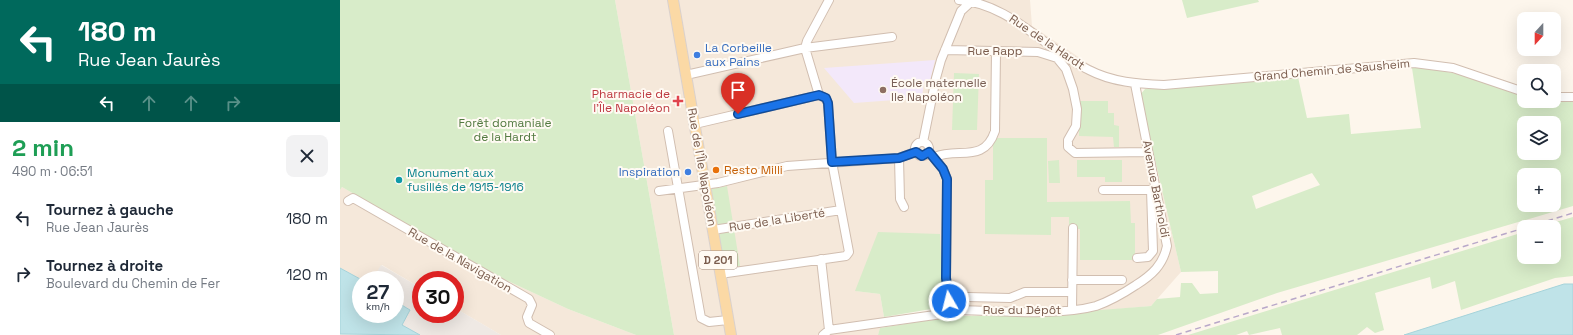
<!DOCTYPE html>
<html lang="fr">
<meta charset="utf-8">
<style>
body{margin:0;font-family:"Space Grotesk",sans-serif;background:#f2f2f3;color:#1f2937;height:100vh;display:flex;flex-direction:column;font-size:15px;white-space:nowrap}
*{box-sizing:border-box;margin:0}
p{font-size:13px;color:#747a83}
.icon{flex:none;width:22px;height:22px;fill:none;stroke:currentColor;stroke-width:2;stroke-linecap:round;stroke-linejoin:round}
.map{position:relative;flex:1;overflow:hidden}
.side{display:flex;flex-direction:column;background:#fff;width:340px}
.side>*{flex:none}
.guide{background:#00695c;color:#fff;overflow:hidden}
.needle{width:26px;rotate:201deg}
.buttons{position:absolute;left:1177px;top:12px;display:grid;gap:8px}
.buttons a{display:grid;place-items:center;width:44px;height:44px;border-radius:8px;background:#fff;box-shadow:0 4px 16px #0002;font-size:20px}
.speed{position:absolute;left:12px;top:271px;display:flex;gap:8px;font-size:20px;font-weight:700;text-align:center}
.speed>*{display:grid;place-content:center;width:52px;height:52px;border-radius:50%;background:#fff;box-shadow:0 4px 16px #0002;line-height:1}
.speed small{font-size:10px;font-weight:400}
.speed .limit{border:6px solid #d22;background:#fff;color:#111}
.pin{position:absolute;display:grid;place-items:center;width:34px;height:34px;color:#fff;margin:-41px -17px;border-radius:50% 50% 50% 0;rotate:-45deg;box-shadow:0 0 4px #0007}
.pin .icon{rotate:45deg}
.me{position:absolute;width:44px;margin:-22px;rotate:352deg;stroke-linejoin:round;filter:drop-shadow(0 0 3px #0008)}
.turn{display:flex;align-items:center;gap:14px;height:84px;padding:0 12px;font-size:18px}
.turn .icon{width:52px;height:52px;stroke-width:2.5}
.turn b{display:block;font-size:28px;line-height:34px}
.lanes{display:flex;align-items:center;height:38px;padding:0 12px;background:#0003;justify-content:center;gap:20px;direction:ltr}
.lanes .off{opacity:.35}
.round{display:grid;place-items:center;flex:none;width:42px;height:42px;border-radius:8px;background:#f2f2f3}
.overview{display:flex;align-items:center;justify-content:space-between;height:68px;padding:0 12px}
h1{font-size:24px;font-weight:800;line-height:30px;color:#1e9e55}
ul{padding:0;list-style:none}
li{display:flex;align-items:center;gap:12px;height:56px;padding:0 12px}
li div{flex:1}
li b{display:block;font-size:15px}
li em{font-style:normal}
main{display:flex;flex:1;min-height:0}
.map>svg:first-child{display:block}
</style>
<main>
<section class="side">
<div class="guide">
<div class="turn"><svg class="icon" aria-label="left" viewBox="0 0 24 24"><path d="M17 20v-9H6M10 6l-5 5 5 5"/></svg><div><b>180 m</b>Rue Jean Jaurès</div></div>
<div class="lanes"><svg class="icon" aria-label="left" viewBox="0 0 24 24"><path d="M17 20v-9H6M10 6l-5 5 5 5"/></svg><svg class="icon off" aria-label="ahead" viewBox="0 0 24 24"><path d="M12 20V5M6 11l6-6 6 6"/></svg><svg class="icon off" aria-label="ahead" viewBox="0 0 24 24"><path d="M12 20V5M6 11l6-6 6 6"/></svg><svg class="icon off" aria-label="right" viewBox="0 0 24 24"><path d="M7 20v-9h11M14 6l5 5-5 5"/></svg></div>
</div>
<div class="overview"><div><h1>2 min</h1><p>490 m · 06:51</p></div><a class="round"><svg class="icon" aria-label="close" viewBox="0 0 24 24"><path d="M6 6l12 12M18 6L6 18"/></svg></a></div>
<ul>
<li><svg class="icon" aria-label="left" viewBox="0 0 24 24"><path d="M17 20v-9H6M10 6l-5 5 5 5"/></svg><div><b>Tournez à gauche</b><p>Rue Jean Jaurès</p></div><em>180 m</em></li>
<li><svg class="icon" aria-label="right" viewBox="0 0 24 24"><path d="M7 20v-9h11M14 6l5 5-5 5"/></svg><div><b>Tournez à droite</b><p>Boulevard du Chemin de Fer</p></div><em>120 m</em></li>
</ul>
</section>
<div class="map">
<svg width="1233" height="335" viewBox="0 0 1233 335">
<rect width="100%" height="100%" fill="#fdf6ec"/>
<path fill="#f5e8da" d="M275,0H690L692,26L758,70L797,81L841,272L811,306L767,310L597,308L603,300L601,283L516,291L540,294L544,317L538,335H334Z
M2,187L151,273L228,309L296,335H161L115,308V280H81V288L42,265L32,280H22L0,268V190Z"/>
<path fill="#efe9e4" d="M41,265L81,288V314H115V308L161,335H80L62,325L70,310L55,301V280H32Z"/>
<path fill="#f3e8fa" d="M595,60L590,81H584L582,98L514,103L484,68Z"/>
<path fill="#d8ecc9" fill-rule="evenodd" d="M0,0H275L334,335H296L228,309L151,273L2,187L0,190Z
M842,0H918L919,2L847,18Z
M1072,68H1085L1118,74L1184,96V101L1233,100V206L937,293L818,335H538L540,328L614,316L697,315L811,306L817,299L840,297L841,283H852L860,294L878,293V271L841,272L800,95L805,89L958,77L967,118L1009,114L1011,134L1081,128ZM1184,123H1214V153H1184ZM972,173L980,185L916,209L912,196ZM1184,175H1214V205H1184Z
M614,73L639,74L637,130H612Z
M739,101H768V113H774V125L779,126V147H774L773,137L739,136Z
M656,138H707V202L790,201L791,223H795V260H740V229H729V217H711V235L645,234V180H653V146Z
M719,160L720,183H709L708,161Z
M737,160H782V182H765V177H737Z
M387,186L400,266L384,269L371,189Z
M1233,217V276L1215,278L1121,310L1115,281L1092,289L1090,277L1035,293L1044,330L1035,333L1027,327L1017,335H942L940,328L909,335L907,331L896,335H848L1184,232V257H1214V227H1199Z
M538,232L600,234L603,300L597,308L544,317L540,294L515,291Z"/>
<path fill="#bfe3e8" stroke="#a5d3da" d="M0,268L22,280L21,314H55V301L70,310L62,325L80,335L0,334Z
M1224,284H1233V335H1064Z"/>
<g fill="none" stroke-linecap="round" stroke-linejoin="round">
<g stroke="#d1beb0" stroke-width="10">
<path id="minor" d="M619,0C671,4 704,49 749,70C772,82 798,84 824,85L1074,63L1113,68L1184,92
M605,50L698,52L717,58L726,69L733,89L737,109L736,126L728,140V147L735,153L808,152
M346,75L465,48L467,41L489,0
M1214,97H1233
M355,124L479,95
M328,131L361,318L369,322L388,320
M575 149a7 7 0 1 1 14 0a7 7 0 1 1-14 0Z
M583,142L596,78L601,60L621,11L633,0
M589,152L603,169L607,179L606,278L610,310
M595,157C618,147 644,164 655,131L656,52
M559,158L560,199L564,207
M763,190H815
M319,191L378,183L447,166L559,158L575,152
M8,201L13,198L189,299L192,305L187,317L189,323L210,335
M373,230L501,210
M797,258L808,257L813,251L811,190
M481,259L489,330
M380,274L506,256L509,252L492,162L488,103L485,98L479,95L465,48L552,37
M732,280H782
M627,297L670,298L685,292H732
M732,310L733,228
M483,335L489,330L602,314L610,310C652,310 716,317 756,306C770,301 784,293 796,285C812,275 823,265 827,246L795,84"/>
</g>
<g stroke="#dad1cd" stroke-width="12">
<path id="major" d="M333,0L391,335"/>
</g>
<use href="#minor" stroke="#fff" stroke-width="8"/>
<use href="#major" stroke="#fbd9a5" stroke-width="10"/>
<path stroke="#b9a8c9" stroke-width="1.5" stroke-dasharray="6 4" stroke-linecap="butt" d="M1188,227L1233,213
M836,335L1184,228"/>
</g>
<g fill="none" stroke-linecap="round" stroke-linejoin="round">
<g stroke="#114b97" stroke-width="10">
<path id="route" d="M398,114L479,95L486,98L488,103L492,162L559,158L576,152L582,156L589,152L603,169L607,179L606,278L609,301"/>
</g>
<use href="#route" stroke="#1a73e8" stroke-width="7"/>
</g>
<g fill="#3f7fe0" stroke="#fffaf3" stroke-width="1.5">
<circle cx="357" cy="55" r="4"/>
<circle cx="348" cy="172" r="4"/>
</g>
<circle fill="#8d6e63" stroke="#fffaf3" stroke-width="1.5" cx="543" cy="90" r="4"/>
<path fill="#e0444e" stroke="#fffaf3" stroke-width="1.5" d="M336 95h4v4h4v4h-4v4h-4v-4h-4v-4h4z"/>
<circle fill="#e8710a" stroke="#fffaf3" stroke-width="1.5" cx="376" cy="170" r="4"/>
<circle fill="#0f9aa8" stroke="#fffaf3" stroke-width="1.5" cx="59" cy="180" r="4"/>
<g text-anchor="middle" stroke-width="4" stroke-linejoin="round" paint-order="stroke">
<rect fill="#fffaf3" stroke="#a28b7f" stroke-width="1" x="359" y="251" width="38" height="18" rx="3"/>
<g font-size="11" font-weight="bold" fill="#7a5c4d">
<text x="378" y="264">D 201</text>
</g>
<g font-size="12" fill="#7a5c4d" stroke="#fffaf3">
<text transform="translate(707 42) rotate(34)" y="4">Rue de la Hardt</text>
<text x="655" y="55">Rue Rapp</text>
<text transform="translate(992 70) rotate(-5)" y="4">Grand Chemin de Sausheim</text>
<text transform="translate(362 167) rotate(80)" y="4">Rue de l'Île Napoléon</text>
<text transform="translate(816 189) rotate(79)" y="4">Avenue Bartholdi</text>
<text transform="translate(437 220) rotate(-9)" y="4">Rue de la Liberté</text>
<text transform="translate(120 260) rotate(30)" y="4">Rue de la Navigation</text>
<text x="682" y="314">Rue du Dépôt</text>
</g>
<g font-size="12" fill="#366cbe" stroke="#fffaf3" text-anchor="start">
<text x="365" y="52">La Corbeille<tspan x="365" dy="14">aux Pains</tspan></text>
<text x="340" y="176" text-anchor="end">Inspiration</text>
</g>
<g font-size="12" fill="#785e54" stroke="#fffaf3" text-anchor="start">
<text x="551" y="87">École maternelle<tspan x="551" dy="14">Ile Napoléon</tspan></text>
</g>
<g font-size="12" fill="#be3a42" stroke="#fffaf3" text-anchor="end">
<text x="330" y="98">Pharmacie de<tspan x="330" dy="14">l'Île Napoléon</tspan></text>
</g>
<g font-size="12" fill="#537a41" stroke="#fffaf3">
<text x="165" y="127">Forêt domaniale<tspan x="165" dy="14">de la Hardt</tspan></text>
</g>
<g font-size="12" fill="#c56008" stroke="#fffaf3" text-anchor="start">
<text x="384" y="174">Resto Milli</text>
</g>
<g font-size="12" fill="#0d838f" stroke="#fffaf3" text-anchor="start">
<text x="67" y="177">Monument aux<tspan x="67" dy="14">fusillés de 1915-1916</tspan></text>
</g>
</g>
</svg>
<div class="buttons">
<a><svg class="needle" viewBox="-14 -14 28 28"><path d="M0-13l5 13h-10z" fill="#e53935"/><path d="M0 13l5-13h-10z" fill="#747a83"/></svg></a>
<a><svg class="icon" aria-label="search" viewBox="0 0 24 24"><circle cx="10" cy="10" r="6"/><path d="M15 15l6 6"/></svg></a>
<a><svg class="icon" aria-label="layers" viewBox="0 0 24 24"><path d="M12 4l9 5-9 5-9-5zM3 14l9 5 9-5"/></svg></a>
<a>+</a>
<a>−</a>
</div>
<div class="speed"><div>27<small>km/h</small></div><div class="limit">30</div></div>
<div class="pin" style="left:398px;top:114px;background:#d93025"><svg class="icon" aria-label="arrive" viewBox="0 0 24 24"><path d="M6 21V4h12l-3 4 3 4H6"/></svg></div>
<svg class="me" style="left:609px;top:301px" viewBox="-20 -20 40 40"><circle r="17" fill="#1a73e8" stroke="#fff" stroke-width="3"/><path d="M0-11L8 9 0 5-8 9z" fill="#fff"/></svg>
</div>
</main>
